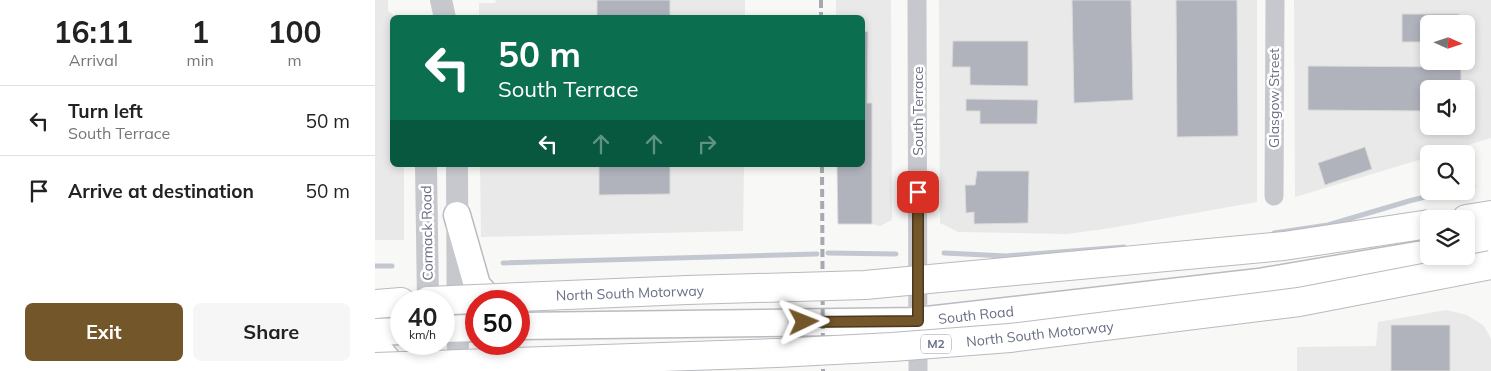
<!DOCTYPE html>
<style>
body{margin:0;font-family:Mulish,sans-serif;background:#f6f6f6;color:#222;height:100vh;display:flex;flex-direction:column;font-size:19px;white-space:nowrap}
*{box-sizing:border-box;margin:0}
p{font-size:16px;color:#767676}
.icon{flex:none;width:28px;height:28px;fill:none;stroke:currentColor;stroke-width:2;stroke-linecap:round;stroke-linejoin:round}
.map{position:relative;flex:1;overflow:hidden}
.sheet{display:flex;flex-direction:column;background:#fff;width:375px}
.sheet>*{flex:none}
.hud{position:absolute;left:15px;top:15px;width:475px;height:152px;border-radius:8px;box-shadow:0 2px 8px #0003;background:#0b6e4f;color:#fff;overflow:hidden}
.needle{width:32px;rotate:93deg}
.controls{position:absolute;left:1045px;top:15px;display:grid;gap:10px}
.controls a{display:grid;place-items:center;width:55px;height:55px;border-radius:8px;background:#fff;box-shadow:0 2px 8px #0003;font-size:25px}
.speed{position:absolute;left:15px;top:290px;display:flex;gap:10px;font-size:25px;font-weight:700;text-align:center}
.speed>*{display:grid;place-content:center;width:65px;height:65px;border-radius:50%;background:#fff;box-shadow:0 2px 8px #0003;line-height:1}
.speed small{font-size:12px;font-weight:400}
.speed .limit{border:8px solid #d22;background:#fff;color:#111}
.pin{position:absolute;display:grid;place-items:center;width:42px;height:42px;color:#fff;margin:-21px;border-radius:10px;box-shadow:0 2px 8px #0006}
.me{position:absolute;width:55px;margin:-28px;rotate:88deg;stroke-linejoin:round;filter:drop-shadow(0 0 4px #0008)}
.turn{display:flex;align-items:center;gap:18px;height:105px;padding:0 25px;font-size:22px}
.turn .icon{width:65px;height:65px;stroke-width:2.5}
.turn b{display:block;font-size:35px;line-height:42px}
.lanes{display:flex;align-items:center;height:48px;padding:0 25px;background:#0003;justify-content:center;gap:25px;direction:ltr}
.lanes .off{opacity:.35}
.eta{display:flex;justify-content:space-evenly;align-items:center;height:85px;text-align:center}
.eta b{font-size:30px;font-weight:700;line-height:35px}
.action{display:flex;gap:10px;margin-top:auto;padding:10px 25px}
.action a{flex:1;height:58px;border-radius:8px;background:#74562b;color:#fff;font-size:20px;font-weight:700;line-height:58px;text-align:center}
.action a+a{background:#f6f6f6;color:#222}
ul{padding:0;list-style:none}
li{display:flex;align-items:center;gap:15px;height:70px;padding:0 25px;border-top:1px solid #e0e0e0}
li div{flex:1}
li b{display:block;font-size:19px}
li em{font-style:normal}
main{display:flex;flex:1;min-height:0}
.map>svg:first-child{display:block}
</style>
<main>
<section class="sheet">
<div class="eta">
<div><b>16:11</b><p>Arrival</p></div>
<div><b>1</b><p>min</p></div>
<div><b>100</b><p>m</p></div>
</div>
<ul>
<li><svg class="icon" aria-label="left" viewBox="0 0 24 24"><path d="M17 20v-9H6M10 6l-5 5 5 5"/></svg><div><b>Turn left</b><p>South Terrace</p></div><em>50 m</em></li>
<li><svg class="icon" aria-label="arrive" viewBox="0 0 24 24"><path d="M6 21V4h12l-3 4 3 4H6"/></svg><div><b>Arrive at destination</b></div><em>50 m</em></li>
</ul>
<div class="action"><a>Exit</a><a>Share</a></div>
</section>
<div class="map">
<svg width="1116" height="371" viewBox="0 0 1116 371">
<rect width="100%" height="100%" fill="#f8f8f6"/>
<path fill="#e9e9e9" fill-rule="evenodd" d="M0,0H13V11L21,17L18,18V165H29V240H0Z
M121,0H370V17H104V3H120Z
M461,0H516L517,220L505,226L497,224H463L462,165H488V18L461,17Z
M564,0H882V202L736,228L692,234L583,232L565,223Z
M919,0H1116V138L1064,154H1054V157L920,197ZM1054,24H1091V61H1054ZM1054,89H1091V126H1054Z
M105,165H369L368,231L106,237Z
M1071,310L1092,315L1109,326L1116,339V371H922V347L1001,346L1003,322Z"/>
<g fill="none" stroke-linecap="round" stroke-linejoin="round">
<path stroke="#c3c8d0" stroke-width="5" d="M1091,187L1098,186
M899,233L953,225L1034,201L1074,191
M453,253L521,254
M569,253L631,256L749,247
M128,263L442,254
M0,266H17"/>
</g>
<path fill="#b0b3bc" stroke="#dadad8" d="M222,0H295V18H222Z
M697,0H756L758,100L699,103Z
M801,0H862L863,136L802,137Z
M1027,14H1084V24H1054V42H1027Z
M488,31L493,32L492,103H497V224H463L462,165H488Z
M578,41H653V86L595,85V67H577Z
M933,66L1086,67V89H1054V111L933,110Z
M591,99L663,100L662,124H605V111H591Z
M990,147L997,169L950,185L943,163Z
M224,165H295V194L224,195Z
M602,171H654L653,223L599,224V212L591,213L590,185H600Z
M1016,325H1075V371H1016Z"/>
<g fill="none" stroke-linecap="round" stroke-linejoin="round">
<g stroke="#b9bbc1" stroke-width="29">
<path id="secondary" d="M82,215L102,285L116,301
M1091,246L1116,241
M144,326L543,321L884,282L1054,253
M69,329L101,328
M0,332L26,331
M0,345L22,371"/>
</g>
<g stroke="#b9babf" stroke-width="30">
<path id="motorway" d="M1091,219L1116,215
M0,304L26,302"/>
</g>
<path stroke="#c7c8cd" stroke-width="19" d="M542,0L543,371
M899,196L900,0"/>
<path stroke="#c7c8cd" stroke-width="22" d="M66,0L70,18
M51,165L53,301
M82,165L83,371
M53,344V371"/>
<use href="#secondary" stroke="#fff" stroke-width="26"/>
<use href="#motorway" stroke="#fff" stroke-width="28"/>
<path stroke="#a7a9b1" stroke-width="4" stroke-dasharray="8 4" stroke-linecap="butt" d="M446,0V18
M447,165L448,371"/>
<g stroke="#b9babf" stroke-width="30" stroke-linecap="butt">
<path id="motorway-bridge" d="M53,301L312,290L490,285L909,246L1054,224
M0,367L402,353L517,347L635,338L924,302L1116,265"/>
</g>
<use href="#motorway-bridge" stroke="#fff" stroke-width="28"/>
</g>
<g fill="none" stroke-linecap="round" stroke-linejoin="round">
<g stroke="#4b381c" stroke-width="12">
<path id="route" d="M429,322L543,321V192"/>
</g>
<use href="#route" stroke="#74562b" stroke-width="9"/>
</g>
<g text-anchor="middle" stroke-width="5" stroke-linejoin="round" paint-order="stroke">
<rect fill="#fff" stroke="#969aaa" stroke-width="1" x="546" y="334.5" width="30" height="19" rx="4"/>
<g font-size="12" font-weight="bold" fill="#696f85">
<text x="561" y="348">M2</text>
</g>
<g font-size="14" fill="#696f85" stroke="#fff">
<text transform="translate(899 98) rotate(-90)" y="5">Glasgow Street</text>
<text transform="translate(543 111) rotate(-90)" y="5">South Terrace</text>
<text transform="translate(52 233) rotate(-91)" y="5">Cormack Road</text>
<text transform="translate(255 293) rotate(-2)" y="5">North South Motorway</text>
<text transform="translate(601 315) rotate(-6)" y="5">South Road</text>
<text transform="translate(665 334) rotate(-6)" y="5">North South Motorway</text>
</g>
</g>
</svg>
<div class="controls">
<a><svg class="needle" viewBox="-14 -14 28 28"><path d="M0-13l5 13h-10z" fill="#e53935"/><path d="M0 13l5-13h-10z" fill="#767676"/></svg></a>
<a><svg class="icon" aria-label="sound" viewBox="0 0 24 24"><path d="M4 9h4l5-4v14l-5-4H4zM17 9q2 3 0 6"/></svg></a>
<a><svg class="icon" aria-label="search" viewBox="0 0 24 24"><circle cx="10" cy="10" r="6"/><path d="M15 15l6 6"/></svg></a>
<a><svg class="icon" aria-label="layers" viewBox="0 0 24 24"><path d="M12 4l9 5-9 5-9-5zM3 14l9 5 9-5"/></svg></a>
</div>
<div class="speed"><div>40<small>km/h</small></div><div class="limit">50</div></div>
<div class="pin" style="left:543px;top:192px;background:#d93025"><svg class="icon" aria-label="arrive" viewBox="0 0 24 24"><path d="M6 21V4h12l-3 4 3 4H6"/></svg></div>
<svg class="me" style="left:429px;top:322px" viewBox="-20 -20 40 40"><path d="M0-17L14 15 0 8-14 15z" fill="#74562b" stroke="#fff" stroke-width="4"/></svg>
<div class="hud">
<div class="turn"><svg class="icon" aria-label="left" viewBox="0 0 24 24"><path d="M17 20v-9H6M10 6l-5 5 5 5"/></svg><div><b>50 m</b>South Terrace</div></div>
<div class="lanes"><svg class="icon" aria-label="left" viewBox="0 0 24 24"><path d="M17 20v-9H6M10 6l-5 5 5 5"/></svg><svg class="icon off" aria-label="ahead" viewBox="0 0 24 24"><path d="M12 20V5M6 11l6-6 6 6"/></svg><svg class="icon off" aria-label="ahead" viewBox="0 0 24 24"><path d="M12 20V5M6 11l6-6 6 6"/></svg><svg class="icon off" aria-label="right" viewBox="0 0 24 24"><path d="M7 20v-9h11M14 6l5 5-5 5"/></svg></div>
</div>
</div>
</main>
